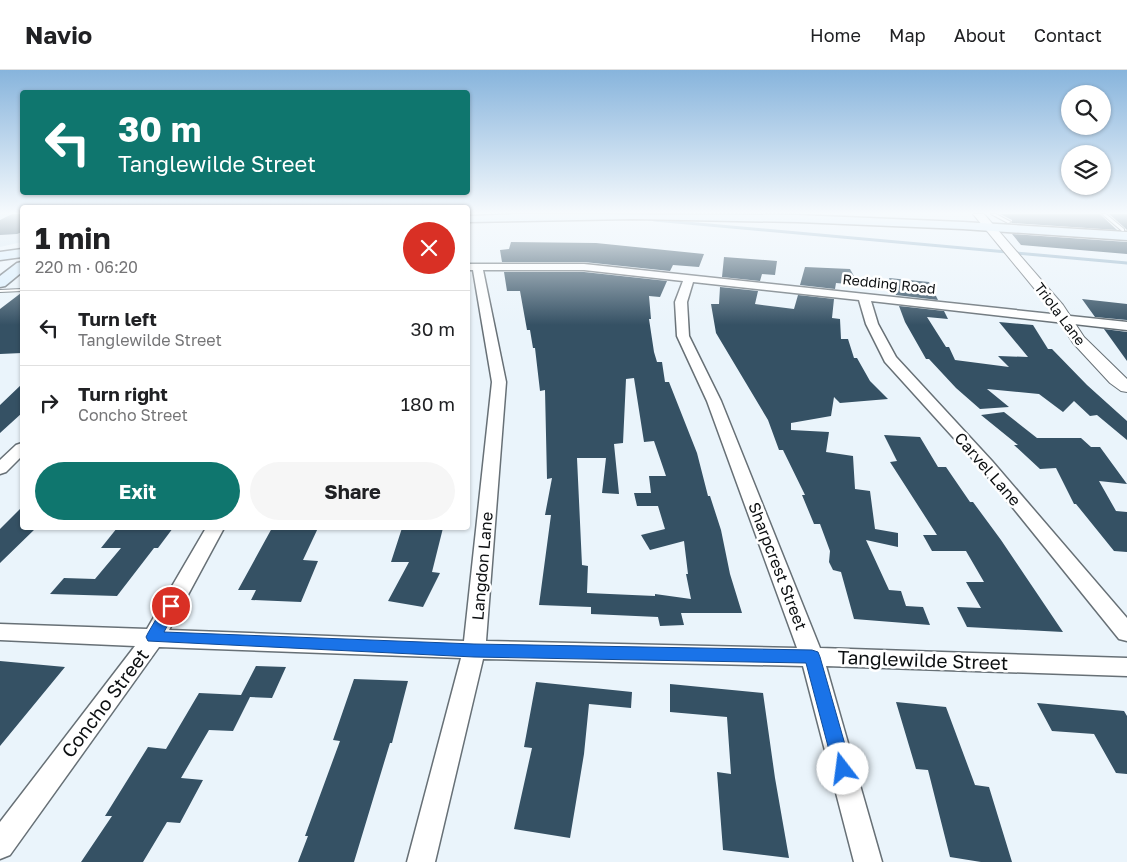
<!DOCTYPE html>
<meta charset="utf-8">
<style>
body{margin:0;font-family:"Golos Text",sans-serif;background:#f6f6f6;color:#202124;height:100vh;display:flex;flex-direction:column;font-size:19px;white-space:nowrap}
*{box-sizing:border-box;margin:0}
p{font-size:16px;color:#757577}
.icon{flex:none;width:28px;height:28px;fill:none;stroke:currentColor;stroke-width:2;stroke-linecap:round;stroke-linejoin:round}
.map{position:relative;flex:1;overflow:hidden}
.drawer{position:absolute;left:20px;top:135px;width:450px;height:325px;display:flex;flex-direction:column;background:#fff;border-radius:5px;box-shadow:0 1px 4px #0004}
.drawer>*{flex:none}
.hud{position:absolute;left:20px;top:20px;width:450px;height:105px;border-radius:5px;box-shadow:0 1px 4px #0004;background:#0f766e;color:#fff;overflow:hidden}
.controls{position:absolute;left:1061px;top:15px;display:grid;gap:10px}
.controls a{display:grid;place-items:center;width:50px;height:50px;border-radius:50%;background:#fff;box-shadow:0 1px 4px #0004;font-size:25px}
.pin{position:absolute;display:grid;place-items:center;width:42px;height:42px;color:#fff;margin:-21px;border:2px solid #fff;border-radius:50%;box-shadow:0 1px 5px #0007}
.me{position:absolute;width:55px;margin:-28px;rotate:345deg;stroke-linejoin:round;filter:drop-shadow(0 0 4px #0008)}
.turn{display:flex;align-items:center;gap:18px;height:105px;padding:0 15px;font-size:22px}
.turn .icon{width:65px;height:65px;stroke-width:2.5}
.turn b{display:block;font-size:35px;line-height:42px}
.round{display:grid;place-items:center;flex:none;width:52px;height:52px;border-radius:26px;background:#f6f6f6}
.headline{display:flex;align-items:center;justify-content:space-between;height:85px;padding:0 15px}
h1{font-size:30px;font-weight:700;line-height:38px}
.action{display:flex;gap:10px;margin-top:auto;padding:10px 15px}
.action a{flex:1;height:58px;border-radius:30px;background:#0f766e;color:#fff;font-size:20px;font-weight:700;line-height:58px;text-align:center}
.action a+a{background:#f6f6f6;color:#202124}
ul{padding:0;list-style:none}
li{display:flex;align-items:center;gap:15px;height:75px;padding:0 15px;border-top:1px solid #e0e0e0}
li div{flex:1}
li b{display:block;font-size:19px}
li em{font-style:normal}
header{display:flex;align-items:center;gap:30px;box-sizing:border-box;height:70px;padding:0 25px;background:#fff;border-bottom:1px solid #e0e0e0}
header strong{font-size:24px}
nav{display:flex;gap:28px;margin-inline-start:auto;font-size:18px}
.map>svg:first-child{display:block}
</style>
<header>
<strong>Navio</strong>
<nav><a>Home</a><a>Map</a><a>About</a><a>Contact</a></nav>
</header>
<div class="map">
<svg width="1127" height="792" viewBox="0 0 1127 792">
<rect width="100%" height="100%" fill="#eaf4fb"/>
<path fill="#d7e8f3" d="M0,144H22V172L0,177Z"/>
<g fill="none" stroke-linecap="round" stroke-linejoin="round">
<path stroke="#95b4c9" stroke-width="3" d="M654,150L1127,193"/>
</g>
<path fill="#355164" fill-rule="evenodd" d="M12,144H22V162L17,164L0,165V150Z
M1000,144H1100L1117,160L1012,153V150Z
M1109,144H1127V160L1125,158Z
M1012,164L1127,172V184L1021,175Z
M511,172L596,173L704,184L699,197L673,195L670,201L584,192H502L500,180L509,179Z
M724,187L777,191L775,205L762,204L760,211L722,207Z
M805,197L850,199L859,215L836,213L835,219L800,215Z
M504,202H584L667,211L660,227L649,226L651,249H649L654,282L657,292H662L665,312H669L697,383L708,426H710L721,460L730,504L742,543H681L684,555L660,556L658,547L591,544V537L539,535L551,445H545L552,408L547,409L545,320L540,321L535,278H533L530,260H527L520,221H507ZM634,308L644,372L654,371L666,406H649L651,423H634L637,436H658L665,459L641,465L650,480L684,471L688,504H686L691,529L655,524V526L587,523L588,496L582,495L577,388H606L602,423L619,424L614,374L623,373L626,309Z
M889,208L929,212L938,230L896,225Z
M720,217L758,221L755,234L794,239L798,225L834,229L832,248L840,249L841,269H848L854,288H857L870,311L888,329L840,333L834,327L831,346L791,353V360L829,362L826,382L853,386L855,419L870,421L875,459L898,463V477L866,470L889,520L901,521L906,536L923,537L930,555L854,549L841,502L833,500L829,492L830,481L820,454H814L802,425H805L783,380H779L768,350L716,263L711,234H719Z
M21,223H22V283L0,284V239Z
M1082,229L1127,234V250L1095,247Z
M899,236L944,241L948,249L927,247L946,277H949L955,290L1009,297L998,286L1028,287L999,252L1033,255L1048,279H1052L1087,315L1127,351V370L1097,345L1090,346L1074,331L1063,342L1039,324L987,319L1009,337L980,339L956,318L929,289H926L905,252Z
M1104,259L1127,262V291Z
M22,314V343L0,363V335Z
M1004,342L1037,368H1081L1091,377H1100L1127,414L1099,411L1116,441L1127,442V482L1114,481L1076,434H1074L1056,398L1040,399L1014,375H1018L981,345Z
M884,365L920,367L938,397H946L970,432H973L1001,470L1063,562L967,557L957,537L981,538L966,512H984L966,481H932L923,465H937L890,392L897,391Z
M22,437V458H36L0,493V459Z
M117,458H173L158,478H154L117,526L50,524L64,508L95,509L121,478H101Z
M272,458H318L303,490L318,491L301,532L251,530L256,520H238Z
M402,458H443L432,502L440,503L423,537L388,531L409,492H391Z
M0,591L65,597L0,676Z
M256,596L286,597L272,628L250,627L233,661L209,660L181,708L203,710L180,753L167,752L143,792H81L112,746H105L148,677L166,679L199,623L241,625Z
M354,609L408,611L392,673H390L354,792H298L308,766H305L340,671L333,670Z
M536,612L632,622L631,638L589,634L584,684L570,768L514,759L532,678L524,677Z
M670,614L763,623L775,708L789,788L723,780L717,702L731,704L727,647L670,642Z
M896,632L946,637L975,715L989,717L1012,792H981L950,787L928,700L916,699Z
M1037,633L1124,641L1127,646V704L1116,703L1094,664L1052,661Z"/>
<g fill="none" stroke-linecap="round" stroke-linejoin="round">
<g stroke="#677076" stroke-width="2">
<path id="service" d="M991,144H996L1011,152L1008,153Z
M1102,144H1106L1124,159V161H1122Z
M22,219V221L0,222V220Z"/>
</g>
<g stroke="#677076" stroke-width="3">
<path id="minor" d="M468,194H584L1127,252V260L871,231L878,254L896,287L992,391L1127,548V571L1119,569L980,397L885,292L866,254L859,230L693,212L687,232L689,266L721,331L820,578L1127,588V606L826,596L882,792H854L803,596L483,589L435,792H407L461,588L159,577L10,785L0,789V752L135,576L0,570V554L147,559L206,458H224L169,560L464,571L492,312L473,200H468ZM483,200H584L683,211L675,232L677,266L707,331L797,578L486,571L506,312Z
M22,373V386L6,402L0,404V390L16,375Z"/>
</g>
<g stroke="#677076" stroke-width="2">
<path id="tertiary" d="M973,144H984L1063,235L1084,267L1127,309V322L1121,321L1110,313L1073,273L1052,240Z"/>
</g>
<g stroke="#677076" stroke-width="3">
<path id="secondary" d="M520,144L798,145L963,152L1127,162V170L963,159L798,152L633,149L468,152V146Z
M22,179V187L0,190V182Z
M22,192V202L5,216L0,217V206L17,193Z"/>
</g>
<use href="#service" fill="#fff" fill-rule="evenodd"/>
<use href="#minor" fill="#fff" fill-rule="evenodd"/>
<use href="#tertiary" fill="#fff" fill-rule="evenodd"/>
<use href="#secondary" fill="#daeffd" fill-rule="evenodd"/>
</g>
<linearGradient id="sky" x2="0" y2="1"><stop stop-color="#87b4dc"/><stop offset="0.56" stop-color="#f6fafd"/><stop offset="1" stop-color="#f6fafd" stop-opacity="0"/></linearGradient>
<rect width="1127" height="255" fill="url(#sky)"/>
<path fill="#1a73e8" stroke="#114b97" d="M171,530L176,532L178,536L164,562L474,574L812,580L818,582L820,587L852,699L849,705L843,707L836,705L834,699L806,593L474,587L148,571L146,567L148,563L166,532Z"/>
<g text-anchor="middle" stroke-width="5" stroke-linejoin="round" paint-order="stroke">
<g font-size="14" fill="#0c0f11" stroke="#fff">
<text transform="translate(889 214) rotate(6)" y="5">Redding Road</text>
<text transform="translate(1060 244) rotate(53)" y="5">Triola Lane</text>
</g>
<g font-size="16" fill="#0c0f11" stroke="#fff">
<text transform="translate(988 399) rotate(49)" y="6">Carvel Lane</text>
<text transform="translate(482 496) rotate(-85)" y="6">Langdon Lane</text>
<text transform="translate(778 496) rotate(69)" y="6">Sharpcrest Street</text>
</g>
<g font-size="19" fill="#0c0f11" stroke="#fff">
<text transform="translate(923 590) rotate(2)" y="7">Tanglewilde Street</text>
<text transform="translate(105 633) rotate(-53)" y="7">Concho Street</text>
</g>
</g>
</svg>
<div class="controls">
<a><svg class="icon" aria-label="search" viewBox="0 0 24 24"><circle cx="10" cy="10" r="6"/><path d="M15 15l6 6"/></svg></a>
<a><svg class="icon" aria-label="layers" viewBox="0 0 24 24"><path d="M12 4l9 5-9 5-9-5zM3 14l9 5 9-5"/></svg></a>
</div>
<div class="pin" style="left:171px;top:536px;background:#d93025"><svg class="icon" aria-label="arrive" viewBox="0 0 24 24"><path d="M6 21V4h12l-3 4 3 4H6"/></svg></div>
<svg class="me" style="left:843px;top:699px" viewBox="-20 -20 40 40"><circle r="19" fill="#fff"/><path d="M0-13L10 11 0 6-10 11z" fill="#1a73e8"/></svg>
<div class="hud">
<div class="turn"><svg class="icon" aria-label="left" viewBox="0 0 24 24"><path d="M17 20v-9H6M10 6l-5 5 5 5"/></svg><div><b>30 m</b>Tanglewilde Street</div></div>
</div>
<section class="drawer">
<div class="headline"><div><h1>1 min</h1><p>220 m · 06:20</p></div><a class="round" style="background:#d93025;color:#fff"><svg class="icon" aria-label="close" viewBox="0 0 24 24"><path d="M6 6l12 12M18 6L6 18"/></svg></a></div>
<ul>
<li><svg class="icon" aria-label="left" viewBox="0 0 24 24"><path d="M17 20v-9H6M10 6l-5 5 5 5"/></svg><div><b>Turn left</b><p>Tanglewilde Street</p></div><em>30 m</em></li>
<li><svg class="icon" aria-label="right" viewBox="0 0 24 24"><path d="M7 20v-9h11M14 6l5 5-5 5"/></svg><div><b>Turn right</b><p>Concho Street</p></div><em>180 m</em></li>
</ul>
<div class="action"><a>Exit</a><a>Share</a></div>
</section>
</div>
